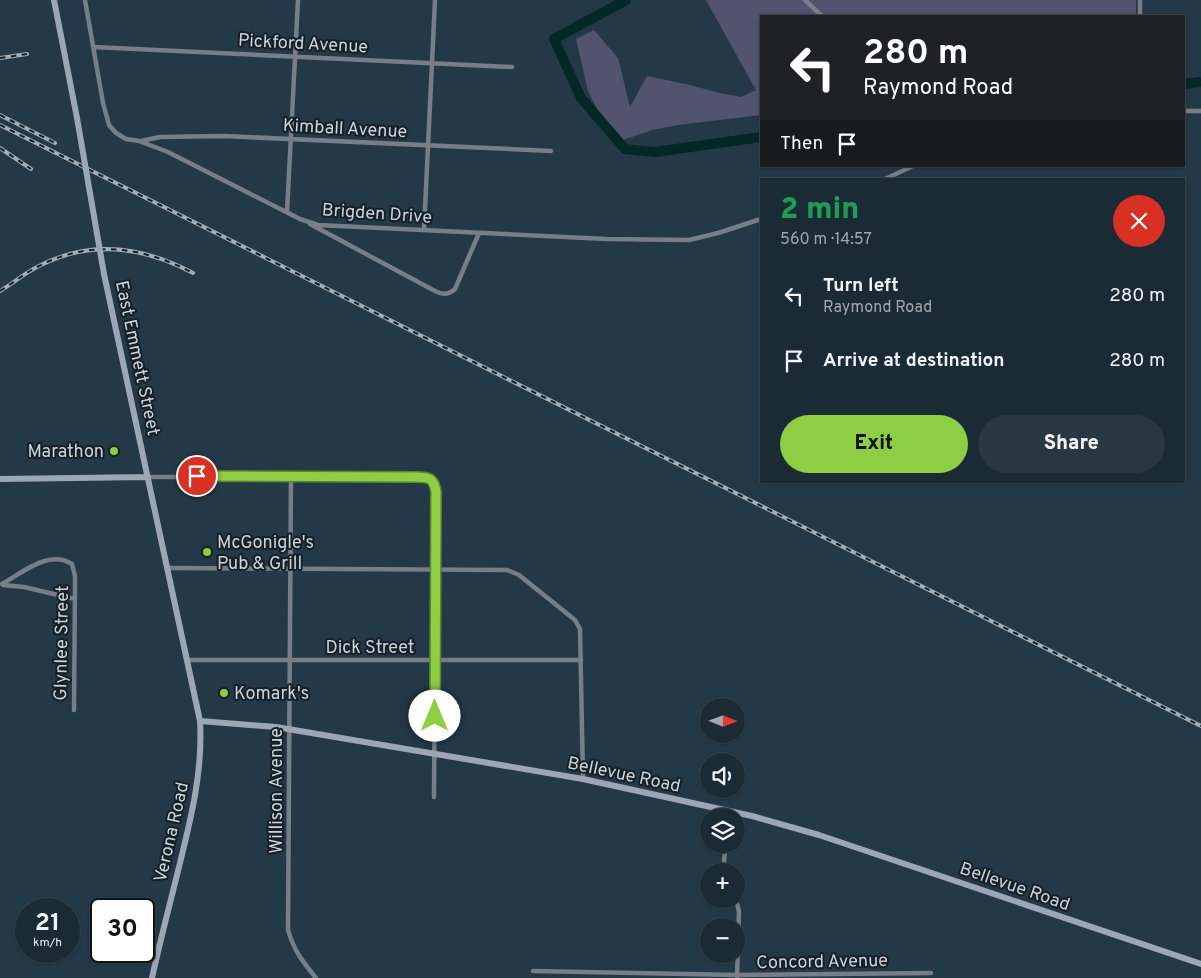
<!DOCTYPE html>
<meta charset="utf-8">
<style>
body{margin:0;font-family:Overpass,sans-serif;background:#283741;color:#f1f3f6;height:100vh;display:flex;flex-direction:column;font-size:19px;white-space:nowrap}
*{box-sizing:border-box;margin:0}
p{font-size:16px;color:#a0a7ad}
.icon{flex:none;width:28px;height:28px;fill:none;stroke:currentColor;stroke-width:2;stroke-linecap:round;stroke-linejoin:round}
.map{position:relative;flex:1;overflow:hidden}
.side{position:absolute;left:760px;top:178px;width:425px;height:305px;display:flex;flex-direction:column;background:#1b2b35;border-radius:0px;box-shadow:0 1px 4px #0004,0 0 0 1px #394750}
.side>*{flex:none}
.banner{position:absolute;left:760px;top:15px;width:425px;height:152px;border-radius:0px;box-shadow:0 1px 4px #0004,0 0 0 1px #394750;background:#202124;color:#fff;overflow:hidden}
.needle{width:32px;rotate:91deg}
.fabs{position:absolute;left:700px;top:698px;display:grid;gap:10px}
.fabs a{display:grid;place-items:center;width:45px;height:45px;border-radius:50%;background:#1b2b35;box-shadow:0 1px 4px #0004,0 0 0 1px #394750;font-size:25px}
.speed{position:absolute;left:15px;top:898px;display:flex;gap:10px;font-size:25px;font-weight:700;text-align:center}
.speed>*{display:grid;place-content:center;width:65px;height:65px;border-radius:50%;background:#1b2b35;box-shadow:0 1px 4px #0004,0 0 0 1px #394750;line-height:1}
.speed small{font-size:12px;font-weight:400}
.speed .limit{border:2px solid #111;border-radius:8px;background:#fff;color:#111}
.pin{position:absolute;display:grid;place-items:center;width:42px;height:42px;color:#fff;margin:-21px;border:2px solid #fff;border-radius:50%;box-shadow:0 1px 5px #0007}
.me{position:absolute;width:55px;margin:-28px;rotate:0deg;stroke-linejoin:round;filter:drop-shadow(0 0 4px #0008)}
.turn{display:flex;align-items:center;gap:18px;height:105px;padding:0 20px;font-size:22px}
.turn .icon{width:65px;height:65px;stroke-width:2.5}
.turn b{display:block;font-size:35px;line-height:42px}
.then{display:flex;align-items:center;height:48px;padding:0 20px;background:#0003;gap:10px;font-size:19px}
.round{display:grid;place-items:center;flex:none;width:52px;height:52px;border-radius:26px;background:#283741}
.overview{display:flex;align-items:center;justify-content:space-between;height:85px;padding:0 20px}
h1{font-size:30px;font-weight:800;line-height:38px;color:#1e9e55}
.action{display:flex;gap:10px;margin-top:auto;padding:10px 20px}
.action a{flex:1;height:58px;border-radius:30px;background:#8ece43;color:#111;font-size:20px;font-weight:800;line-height:58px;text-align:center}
.action a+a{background:#283741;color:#f1f3f6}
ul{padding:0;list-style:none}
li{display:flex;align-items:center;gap:15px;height:65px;padding:0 20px}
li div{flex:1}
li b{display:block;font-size:19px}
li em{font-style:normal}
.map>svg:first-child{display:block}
</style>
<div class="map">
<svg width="1201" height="978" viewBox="0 0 1201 978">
<rect width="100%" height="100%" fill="#243947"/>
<path fill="#52536f" d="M706,0H1136V16H761V115L678,125L652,130L623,140L603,121L588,91L576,39L594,30L618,58L630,107L647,76L690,85L720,93L741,97L756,90Z"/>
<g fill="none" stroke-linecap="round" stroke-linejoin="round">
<path stroke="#042727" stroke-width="10" d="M626,0L554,39L581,98L625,149L655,152L761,137
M1184,84L1201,82"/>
<path stroke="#787e88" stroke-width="4.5" d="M85,0L103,103L109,125L116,133L126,139L139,141L168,152L300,219L318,225L606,239L689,240L718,233L761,219
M805,0L822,16
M1140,16V0
M93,47L512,67
M1184,111H1201
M141,141L160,137L224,136L551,151
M885,179L913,166
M287,212L298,0
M310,224L435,291C443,295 448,295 455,289L479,233
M424,230L435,0
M291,476L288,930C294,951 303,962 316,978
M148,477H416C429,478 434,478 436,492L434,797
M167,568L507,570L519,575L575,620L580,629L583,779
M2,584C22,573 49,549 72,564L75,576V587L74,710
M3,585L24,587L75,599
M188,660H581
M725,871L724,860L726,844
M736,899L739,912L737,977
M533,971L737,975L931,973"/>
<path stroke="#9da6b5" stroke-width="6" d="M54,0L77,118
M104,274L200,721C203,771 191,818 179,867C170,904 160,941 152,978
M0,479L148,477
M200,721L276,727L583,779L752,816L819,835L1201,964"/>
<g stroke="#9faeb8" stroke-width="4">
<path id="rail" d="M0,58L27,54
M0,115L55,143
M0,125L1201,726
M0,148L31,169
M0,291C13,283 25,273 39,266C91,239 144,247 193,273"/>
</g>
<use href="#rail" stroke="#161f25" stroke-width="2" stroke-dasharray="5.5" stroke-linecap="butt"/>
<path stroke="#9da6b5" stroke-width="6" d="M77,118L104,274"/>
</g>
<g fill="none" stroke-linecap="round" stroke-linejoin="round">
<g stroke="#5c862c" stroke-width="12">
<path id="route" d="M197,476L416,477C429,477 434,478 436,492L435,716"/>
</g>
<use href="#route" stroke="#8ece43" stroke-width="9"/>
</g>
<g fill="#8ece43" stroke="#161f25" stroke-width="2">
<circle cx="114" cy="451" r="5"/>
<circle cx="207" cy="552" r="5"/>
<circle cx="224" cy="693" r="5"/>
</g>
<g text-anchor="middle" stroke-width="4" stroke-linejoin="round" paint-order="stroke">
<g font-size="18" fill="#c8d5de" stroke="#161f25">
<text transform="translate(303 43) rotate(3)" y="6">Pickford Avenue</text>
<text transform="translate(345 128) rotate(3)" y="6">Kimball Avenue</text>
<text transform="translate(377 213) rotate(4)" y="6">Brigden Drive</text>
<text transform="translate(138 358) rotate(78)" y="6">East Emmett Street</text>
<text transform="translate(61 643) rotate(-89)" y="6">Glynlee Street</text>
<text x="370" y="653">Dick Street</text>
<text transform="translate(624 774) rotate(12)" y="6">Bellevue Road</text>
<text transform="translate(276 791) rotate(-90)" y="6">Willison Avenue</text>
<text transform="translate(171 832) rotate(-77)" y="6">Verona Road</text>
<text transform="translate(1015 886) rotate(19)" y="6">Bellevue Road</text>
<text transform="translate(822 961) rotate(-1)" y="6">Concord Avenue</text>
</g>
<g font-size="18" fill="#c8d5de" stroke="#161f25" text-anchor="start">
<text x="104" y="457" text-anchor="end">Marathon</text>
<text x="217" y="548">McGonigle's<tspan x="217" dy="21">Pub &amp; Grill</tspan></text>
<text x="234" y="699">Komark's</text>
</g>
</g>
</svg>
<div class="fabs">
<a><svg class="needle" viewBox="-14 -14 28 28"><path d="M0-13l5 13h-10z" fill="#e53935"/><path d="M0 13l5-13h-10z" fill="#a0a7ad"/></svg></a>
<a><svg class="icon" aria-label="sound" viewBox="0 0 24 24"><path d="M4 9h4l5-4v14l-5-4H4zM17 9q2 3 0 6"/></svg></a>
<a><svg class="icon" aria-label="layers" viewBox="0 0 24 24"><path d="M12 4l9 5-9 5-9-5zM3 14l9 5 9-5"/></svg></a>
<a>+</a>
<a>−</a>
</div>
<div class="speed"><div>21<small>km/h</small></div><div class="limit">30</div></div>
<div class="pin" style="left:197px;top:476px;background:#d93025"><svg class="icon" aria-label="arrive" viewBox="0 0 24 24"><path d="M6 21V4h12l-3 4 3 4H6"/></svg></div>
<svg class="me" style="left:435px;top:716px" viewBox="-20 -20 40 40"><circle r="19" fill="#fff"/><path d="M0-13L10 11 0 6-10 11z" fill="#8ece43"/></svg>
<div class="banner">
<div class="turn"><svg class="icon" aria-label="left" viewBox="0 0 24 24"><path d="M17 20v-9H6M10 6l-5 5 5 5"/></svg><div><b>280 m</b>Raymond Road</div></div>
<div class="then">Then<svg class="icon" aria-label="arrive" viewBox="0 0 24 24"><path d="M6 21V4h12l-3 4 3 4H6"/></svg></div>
</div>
<section class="side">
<div class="overview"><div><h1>2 min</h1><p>560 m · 14:57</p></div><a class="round" style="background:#d93025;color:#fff"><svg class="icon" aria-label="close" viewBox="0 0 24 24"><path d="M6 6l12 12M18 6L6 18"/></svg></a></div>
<ul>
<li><svg class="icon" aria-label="left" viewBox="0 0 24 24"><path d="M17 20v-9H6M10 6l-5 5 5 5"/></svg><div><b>Turn left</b><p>Raymond Road</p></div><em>280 m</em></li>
<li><svg class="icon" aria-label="arrive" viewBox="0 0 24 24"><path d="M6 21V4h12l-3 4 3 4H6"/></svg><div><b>Arrive at destination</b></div><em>280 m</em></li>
</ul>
<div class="action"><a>Exit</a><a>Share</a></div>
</section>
</div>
